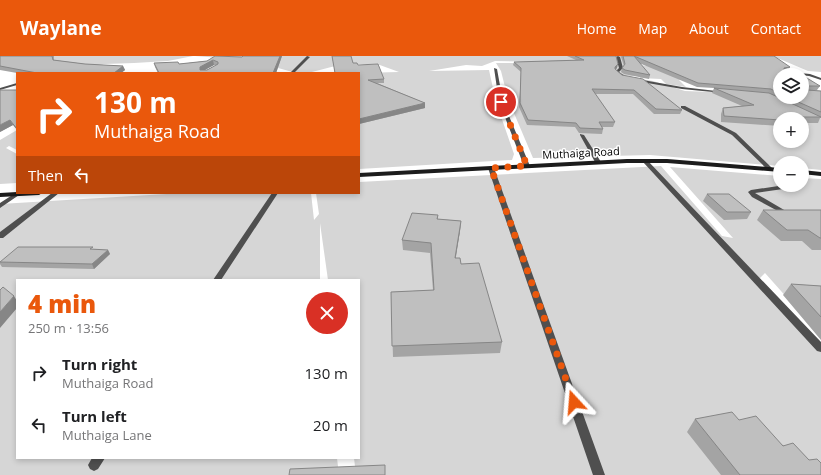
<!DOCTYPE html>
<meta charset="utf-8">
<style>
body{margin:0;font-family:"Open Sans",sans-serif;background:#f2f2f2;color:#202124;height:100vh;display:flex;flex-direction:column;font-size:15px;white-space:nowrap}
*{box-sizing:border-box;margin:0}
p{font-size:13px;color:#757577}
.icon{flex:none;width:22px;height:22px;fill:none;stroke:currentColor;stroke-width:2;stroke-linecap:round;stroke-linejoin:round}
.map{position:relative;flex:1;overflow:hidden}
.drawer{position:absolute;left:16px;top:223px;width:344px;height:180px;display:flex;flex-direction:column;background:#fff;border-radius:0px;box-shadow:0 2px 6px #0003}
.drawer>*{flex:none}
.top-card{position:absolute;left:16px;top:16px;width:344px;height:122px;border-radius:0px;box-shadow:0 2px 6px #0003;background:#ea580c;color:#fff;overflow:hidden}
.tools{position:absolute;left:773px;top:12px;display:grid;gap:8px}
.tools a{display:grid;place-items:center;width:36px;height:36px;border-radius:50%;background:#fff;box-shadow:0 2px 6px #0003;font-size:20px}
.pin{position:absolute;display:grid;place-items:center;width:34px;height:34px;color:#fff;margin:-17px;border:2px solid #fff;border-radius:50%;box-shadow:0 1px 4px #0007}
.me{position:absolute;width:44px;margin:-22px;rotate:341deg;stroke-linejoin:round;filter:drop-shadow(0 0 3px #0008)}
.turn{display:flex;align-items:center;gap:14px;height:84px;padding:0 12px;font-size:18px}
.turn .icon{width:52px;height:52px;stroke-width:2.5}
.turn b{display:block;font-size:28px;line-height:34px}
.then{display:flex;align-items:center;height:38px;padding:0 12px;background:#0003;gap:8px;font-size:15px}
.round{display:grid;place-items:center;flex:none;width:42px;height:42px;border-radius:21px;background:#f2f2f2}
.overview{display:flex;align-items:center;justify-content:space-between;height:68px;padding:0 12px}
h1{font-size:24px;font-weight:800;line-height:30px;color:#ea580c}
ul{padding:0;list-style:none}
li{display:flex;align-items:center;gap:12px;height:52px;padding:0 12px}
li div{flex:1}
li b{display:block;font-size:15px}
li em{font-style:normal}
header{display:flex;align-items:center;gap:24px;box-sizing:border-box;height:56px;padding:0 20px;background:#ea580c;color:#fff}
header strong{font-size:19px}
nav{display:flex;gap:22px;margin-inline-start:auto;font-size:14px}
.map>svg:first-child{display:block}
</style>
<header>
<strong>Waylane</strong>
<nav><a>Home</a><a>Map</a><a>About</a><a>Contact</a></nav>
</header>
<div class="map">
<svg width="821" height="419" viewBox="0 0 821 419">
<rect width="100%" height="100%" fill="#fff"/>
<path fill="#d6d6d6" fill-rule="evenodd" d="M0,0H193L168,5L134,7L48,10Z
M195,0H694L686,15L637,7L632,14L633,20L584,17L543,6L495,5L482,10L466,9L429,15L489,14L496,46L514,98L512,104L359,113V17L399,16L377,8H343L308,17H296L264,8L233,3Z
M767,0H821V16L808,15L775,1Z
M496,7H538L653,25L685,35L764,38L821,52V114L802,112V107H780V110L650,99L533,102L508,43L501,15ZM780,63H802V85H780Z
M641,9L665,13L685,19L679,24L686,31L666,28L661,23L640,22Z
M17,74V94L9,90L6,92L17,98V127L0,128V84Z
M661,110L722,180L733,182L670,111L780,120V129H802V122L821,123V280L765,217L759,223L821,294V419H356L354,402H359V224H328L320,167V224H17V402H337L339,419H0V148L183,137H311L314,164L319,158L316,137H359V126Z"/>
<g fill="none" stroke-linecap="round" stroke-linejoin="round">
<path fill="#4f4f4f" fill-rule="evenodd" d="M681,50H685L736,77L772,112V114H768L732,79L681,52Z
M580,78L584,79L601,106L600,107L595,106L580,79Z
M785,129H800L797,131L755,137L791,158V160L789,161L752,141L748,136L751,134Z
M17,136L19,137V139L0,152V147Z"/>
<path fill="#4f4f4f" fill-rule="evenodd" d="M307,0L310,1L294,17H290Z
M618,0L620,1L623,12L619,16L625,20V22H623L615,16L619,12L616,1Z
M494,12L497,13L503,46L530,110L529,111L524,110L499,46Z
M790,16L810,18L821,22V24L809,20L789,18Z
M637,23L682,31L725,36L723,37L682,33L636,25Z
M17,27V29L0,34V32Z
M643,104H647L821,286V296L817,295L643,106Z
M491,110L494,112L605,419H593L488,112Z
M52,137H59L3,182H0V176Z
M272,137H278L221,224H213Z
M92,402H105L98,413L94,415L90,413L88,409Z"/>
<path fill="#1c1c1c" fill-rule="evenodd" d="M627,103H667L780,112V116L667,107H627L359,121V117Z
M802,114L821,116V120L802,118Z
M17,136V137H42L39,139L0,141V137Z"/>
</g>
<path fill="#a4a4a4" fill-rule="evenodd" d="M0,0H54V4L85,8L123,10L125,14L121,17H17L0,14Z
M282,0L276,17H158L155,11L154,7L179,8L242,1ZM214,9H216L207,14H205Z
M332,0L358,9L384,23V27H377L425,47V52L359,68V17H335Z
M567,0H616L617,12L615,14L622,19L682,54L680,58H654L633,38H595L615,66L613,71H602L603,73L602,78L579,77L575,71L527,69L519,51L521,16L513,9L514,6L576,4Z
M620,0H774L788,14L784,15L820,30L817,34H809L821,35V62H820L818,67H802V63H780V70L721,66V58L723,52L742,50L712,37L714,32L697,31L639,7L650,19L649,23L624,18L621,16L622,12L624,10L621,1ZM780,19L802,41H780Z
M17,34V74L13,69L0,76Z
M707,138L751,156L747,163L724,164L703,145Z
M763,154H821V194H812L802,185H781L757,164Z
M438,159V163L461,165L460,175L455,202L461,208L502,286L500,297L393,301L391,236L433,234L430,197L403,194L402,184Z
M94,193L108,194L110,198L94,213L2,211L0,208V206Z
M791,228L821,230V284L783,239Z
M695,363L739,364L809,404L821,419H721L687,376Z"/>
<path fill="#868686" d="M280,0H282L276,17H273Z
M213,4L214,9L201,16L200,14V11Z
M618,8L617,12L614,15L615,11Z
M123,10L125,14L121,17H114Z
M790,11L788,14L783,15L784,12Z
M425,47V52L359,68V63Z
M10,64L13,69L0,76V69Z
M461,165L460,175L454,213L455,202Z
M108,194L110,198L94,213L92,208Z
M14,240L17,245V252L0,272V256Z"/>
<path fill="#bfbfbf" stroke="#868686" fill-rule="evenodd" d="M0,0H52L53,4L85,8L123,10L114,17H37L0,10Z
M215,0L242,1L243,0H280L273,17H159L154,7L178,6L179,8L207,5ZM213,4L218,6V8L207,14H200V11Z
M332,0H351L353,7H357L358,9L378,8L384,23L368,24L425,47L359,63V17H335Z
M575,0H616L618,8L615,11V13L622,19L643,23L682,54L656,53L634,34L592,33L615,66H599L603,73L580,72L576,67L528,64L520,47L521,12L514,6L584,4Z
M623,0H774L790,11L784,12V15L797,16L820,30H807L806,31L807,34L821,35V56L787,41H802V19H780V38L771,33L698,27L634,0L650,19L625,14L622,12L625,8Z
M714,32L769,37L821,61H785L788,63H780V64L724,60L723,52L754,49Z
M0,34H17V73L10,64L0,69Z
M707,138H729L751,156H727Z
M763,154H821V182H820L808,174H787Z
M412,157L438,159L437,163L461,165L455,202H460L461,208L479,207L502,286L392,290L391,236L434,234L431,187L402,184Z
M18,191H93L90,193L108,194L92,208L0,206Z
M791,228L821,230V261Z
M3,231L14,240L0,256V234Z
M732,356L739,364L756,360L783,390L793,387L809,404L817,403L821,407V419H740L695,363Z
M385,409V419H289L290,413Z"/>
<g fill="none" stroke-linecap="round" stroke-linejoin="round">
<path stroke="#ea580c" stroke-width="7" stroke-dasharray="0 12.6" d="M501,46L527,110L491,112L574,346"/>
</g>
<g text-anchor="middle" stroke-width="3" stroke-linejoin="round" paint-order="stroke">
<g font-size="11" fill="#000" stroke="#fff">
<text transform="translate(581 97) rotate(-3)" y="4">Muthaiga Road</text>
</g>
</g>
</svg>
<div class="tools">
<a><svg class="icon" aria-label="layers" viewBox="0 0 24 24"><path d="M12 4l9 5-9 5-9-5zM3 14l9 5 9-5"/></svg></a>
<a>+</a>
<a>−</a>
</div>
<div class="pin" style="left:501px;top:46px;background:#d93025"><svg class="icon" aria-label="arrive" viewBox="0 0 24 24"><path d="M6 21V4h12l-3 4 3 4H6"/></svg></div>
<svg class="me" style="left:574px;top:346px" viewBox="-20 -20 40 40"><path d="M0-17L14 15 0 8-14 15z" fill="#ea580c" stroke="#fff" stroke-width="4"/></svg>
<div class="top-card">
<div class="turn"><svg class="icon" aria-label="right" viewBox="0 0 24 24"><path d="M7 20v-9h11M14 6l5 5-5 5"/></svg><div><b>130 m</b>Muthaiga Road</div></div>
<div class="then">Then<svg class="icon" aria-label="left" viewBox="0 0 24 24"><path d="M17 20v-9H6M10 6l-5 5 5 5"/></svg></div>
</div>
<section class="drawer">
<div class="overview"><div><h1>4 min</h1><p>250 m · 13:56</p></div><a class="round" style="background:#d93025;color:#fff"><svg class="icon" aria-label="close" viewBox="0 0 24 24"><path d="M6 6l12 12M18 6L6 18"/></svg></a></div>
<ul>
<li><svg class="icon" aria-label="right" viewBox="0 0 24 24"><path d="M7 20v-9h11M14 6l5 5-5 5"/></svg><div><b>Turn right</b><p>Muthaiga Road</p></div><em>130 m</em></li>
<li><svg class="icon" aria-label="left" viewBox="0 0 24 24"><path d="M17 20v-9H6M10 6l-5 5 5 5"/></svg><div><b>Turn left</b><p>Muthaiga Lane</p></div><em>20 m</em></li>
</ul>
</section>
</div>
